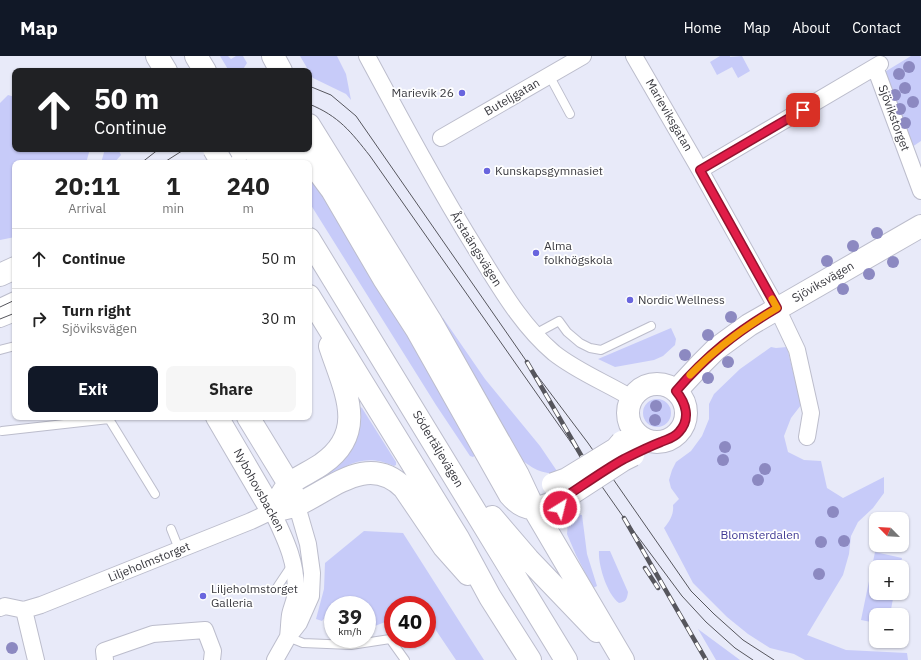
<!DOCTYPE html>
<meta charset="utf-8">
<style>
body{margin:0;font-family:"IBM Plex Sans",sans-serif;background:#f6f6f6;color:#222;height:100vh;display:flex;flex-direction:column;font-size:15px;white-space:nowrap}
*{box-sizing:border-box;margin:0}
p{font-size:13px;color:#767676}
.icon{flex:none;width:22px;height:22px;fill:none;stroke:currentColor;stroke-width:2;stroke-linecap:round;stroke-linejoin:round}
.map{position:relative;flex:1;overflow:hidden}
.side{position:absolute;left:12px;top:104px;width:300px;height:260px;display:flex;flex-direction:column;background:#fff;border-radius:8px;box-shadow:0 1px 3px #0004}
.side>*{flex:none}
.banner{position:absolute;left:12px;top:12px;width:300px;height:84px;border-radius:8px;box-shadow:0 1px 3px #0004;background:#202124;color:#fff;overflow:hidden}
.needle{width:26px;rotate:294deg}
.tools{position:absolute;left:869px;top:456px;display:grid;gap:8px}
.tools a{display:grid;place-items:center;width:40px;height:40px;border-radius:8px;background:#fff;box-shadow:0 1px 3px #0004;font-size:20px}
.speed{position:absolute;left:324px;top:540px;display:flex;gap:8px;font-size:20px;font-weight:700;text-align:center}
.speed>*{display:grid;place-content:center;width:52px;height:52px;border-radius:50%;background:#fff;box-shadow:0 1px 3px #0004;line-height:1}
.speed small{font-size:10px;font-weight:400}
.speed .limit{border:6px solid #d22;background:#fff;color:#111}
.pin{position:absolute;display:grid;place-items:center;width:34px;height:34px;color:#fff;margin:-17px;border-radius:8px;box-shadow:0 2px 6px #0006}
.me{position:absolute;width:44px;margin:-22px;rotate:36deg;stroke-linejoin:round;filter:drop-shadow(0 0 3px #0008)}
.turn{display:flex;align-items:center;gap:14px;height:84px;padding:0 16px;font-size:18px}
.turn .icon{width:52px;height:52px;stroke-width:2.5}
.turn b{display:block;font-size:28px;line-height:34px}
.eta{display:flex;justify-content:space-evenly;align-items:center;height:68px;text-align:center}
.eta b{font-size:24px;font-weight:800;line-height:28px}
.primary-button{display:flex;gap:8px;margin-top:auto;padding:8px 16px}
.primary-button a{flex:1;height:46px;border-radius:8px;background:#111827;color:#fff;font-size:16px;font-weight:800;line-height:46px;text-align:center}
.primary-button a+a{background:#f6f6f6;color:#222}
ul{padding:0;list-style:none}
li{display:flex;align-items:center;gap:12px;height:60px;padding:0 16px;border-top:1px solid #e0e0e0}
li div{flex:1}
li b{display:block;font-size:15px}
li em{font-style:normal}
header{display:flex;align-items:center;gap:24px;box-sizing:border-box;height:56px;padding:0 20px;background:#111827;color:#fff}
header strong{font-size:19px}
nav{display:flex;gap:22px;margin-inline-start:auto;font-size:14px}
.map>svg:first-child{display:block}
</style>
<header>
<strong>Map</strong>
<nav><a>Home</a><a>Map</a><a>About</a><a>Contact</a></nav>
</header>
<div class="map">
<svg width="921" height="604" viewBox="0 0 921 604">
<rect width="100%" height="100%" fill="#e8eaf9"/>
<path fill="#c7cbf9" d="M220,0H228L231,3L236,0H243L247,7L242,15H229Z
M300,0H337L346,18L351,44L346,38L313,22Z
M720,0H730V1L742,0L750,15L738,22L732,11L717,19L710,6Z
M911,0H920L921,2V85L909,93L883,17Z
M8,39L15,41V93H90L86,107H15V181L0,184V47Z
M105,93H118L121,99L114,107H101Z
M309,116L332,147L477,398L473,401L470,400L436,349L309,146Z
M443,262L485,323L540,390L559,418C542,417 536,415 522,404L439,264Z
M671,272L676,283L675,289L663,300L654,304L615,311L598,303Z
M771,291L776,292L787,291L801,349L791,362L784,380L788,396L804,404L821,405L827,432L843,442L884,421V437L873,452L858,466L851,480L849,498L843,519L807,579L846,594L907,597L908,604H805L794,598L770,592L748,578L727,561L693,527L664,472C670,465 674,458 673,449L679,443L671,432L669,424L672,414L676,406L691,395L702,380L709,363V348L714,338L740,313Z
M643 357a14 14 0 1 1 28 0a14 14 0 1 1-28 0Z
M360,351L362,352L396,406V409L394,410C364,397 348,408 323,424L321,421Z
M571,457L582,459L587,498L597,530L593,532L576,499L567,478L568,467Z
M364,475L403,477L484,604H456L427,561V549H393V563L367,573V549H333V552L322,565L316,563L324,533L325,507Z
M599,495H610L628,536C627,543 626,546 619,547C607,538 598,509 599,495Z
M875,496L902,502L900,511H876V537H894L890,559H876V567L861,564Z
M698,573L740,604H716Z"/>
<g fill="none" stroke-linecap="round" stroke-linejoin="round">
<g stroke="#bcbdcc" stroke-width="10">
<path id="lane" d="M549,19L570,58
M535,278L559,265L567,276L580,287L590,292L601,294L651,270
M0,294L15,290
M2,375L109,363L155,438
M171,473L179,493
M276,533L292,509
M288,581L303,587L351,589L390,583L405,604"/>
</g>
<g stroke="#bcbdcc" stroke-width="18">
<path id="street" d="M367,0C403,67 439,134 479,198C501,233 522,270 554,297C578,316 607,327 633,343
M634,0L700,114L777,252L797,294L811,357L807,381
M875,11L921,135
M441,82L583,0
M700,114L880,8
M0,251L15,244
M0,263L15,257
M0,552L5,550L24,554L41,549L251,465L272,455C285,482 299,510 295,541C294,547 291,553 290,559C289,566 289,573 288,581
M24,554L36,604
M105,604L104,595L153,578L205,574L213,595L212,604
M275,604L288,581L299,567L311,540L312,517L308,488L297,450"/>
</g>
<g stroke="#bcbdcc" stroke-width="24">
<path id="secondary" d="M157,0L166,15
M196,0L205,15
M273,0L281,15
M309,69L430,264L518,419L534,453L623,604
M253,93L262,107
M279,97L293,98L305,102L312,107L332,134L384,223L417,274L510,439C528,460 541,451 563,443
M221,107L242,93
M309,183L566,604
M0,219L15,212
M309,240L458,482L490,541L530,604
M628 357a29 29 0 1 1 58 0a29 29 0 1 1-58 0Z
M676,335L702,307L716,293L749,269L921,170
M217,361L272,455
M248,361L289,428L294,441
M272,455C281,453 291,452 299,448C333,432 369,397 404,432L444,491L468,518
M272,455C277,447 282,436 288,429C294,423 314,414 322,408C369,376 344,333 330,290
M492,461L528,503L597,575"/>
</g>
<use href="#lane" stroke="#fff" stroke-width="8"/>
<use href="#street" stroke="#fff" stroke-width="16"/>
<use href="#secondary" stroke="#fff" stroke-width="22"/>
<path stroke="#56565d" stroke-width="1" d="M309,30L331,39L356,60L527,306L588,387L691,535L714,558L743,584L774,604
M309,48C339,60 351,76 370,100L624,462L682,540L706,566L735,592L753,604
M141,107L159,93
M163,107L185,93
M0,251L15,244
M0,263L15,257"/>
<g stroke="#56565d" stroke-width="4.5">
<path id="rail" d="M527,306L585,406
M624,462L706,604
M645,512L658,532"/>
</g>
<use href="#rail" stroke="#fff" stroke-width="3" stroke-dasharray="9" stroke-linecap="butt"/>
<g stroke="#bcbdcc" stroke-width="24" stroke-linecap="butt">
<path id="secondary-bridge" d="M214,93L222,107
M553,428L567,423L616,393L622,386
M563,443L623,404L633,399"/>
</g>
<use href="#secondary-bridge" stroke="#fff" stroke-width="22"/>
</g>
<g fill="#8c89c1">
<circle cx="909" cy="11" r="6"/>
<circle cx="899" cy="18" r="6"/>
<circle cx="905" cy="32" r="6"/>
<circle cx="895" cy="39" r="6"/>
<circle cx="913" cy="46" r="6"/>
<circle cx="900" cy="53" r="6"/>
<circle cx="905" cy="67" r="6"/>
<circle cx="877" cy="177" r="6"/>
<circle cx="853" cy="190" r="6"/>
<circle cx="827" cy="205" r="6"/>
<circle cx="893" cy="206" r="6"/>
<circle cx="869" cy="218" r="6"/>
<circle cx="843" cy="233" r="6"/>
<circle cx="731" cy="261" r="6"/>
<circle cx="708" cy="279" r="6"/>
<circle cx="685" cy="299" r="6"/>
<circle cx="728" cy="306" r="6"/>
<circle cx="708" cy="322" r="6"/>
<circle cx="656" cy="350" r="6"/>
<circle cx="655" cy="364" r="6"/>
<circle cx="725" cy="391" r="6"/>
<circle cx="723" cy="404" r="6"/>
<circle cx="765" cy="413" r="6"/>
<circle cx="758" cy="424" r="6"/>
<circle cx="833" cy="456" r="6"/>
<circle cx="844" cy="485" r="6"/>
<circle cx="821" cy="486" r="6"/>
<circle cx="819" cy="518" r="6"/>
<circle cx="12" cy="592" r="6"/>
</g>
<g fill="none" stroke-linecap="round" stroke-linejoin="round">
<g stroke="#92132f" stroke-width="10">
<path id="route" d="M560,452L562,443C582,430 604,414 624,403C636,397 648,391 661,386C668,383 674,382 679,376C691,363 686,347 676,335C707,299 736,276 777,252L700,114L803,54"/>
</g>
<use href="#route" stroke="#e11d48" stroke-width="7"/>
<path stroke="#f59e0b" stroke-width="7" d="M690,319C716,292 745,271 777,252L772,243"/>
</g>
<g fill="#6965de" stroke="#fff" stroke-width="1.5">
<circle cx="462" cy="37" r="4"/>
<circle cx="487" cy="115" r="4"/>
<circle cx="536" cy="197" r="4"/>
<circle cx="630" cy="244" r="4"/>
<circle cx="203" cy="540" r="4"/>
</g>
<g text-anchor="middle" stroke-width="3.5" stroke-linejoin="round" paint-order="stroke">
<g font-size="12" fill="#3a3a40" stroke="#fff" text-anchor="start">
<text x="454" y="41" text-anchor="end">Marievik 26</text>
<text x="495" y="119">Kunskapsgymnasiet</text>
<text x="544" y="194">Alma<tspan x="544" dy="14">folkhögskola</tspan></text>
<text x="638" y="248">Nordic Wellness</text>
<text x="211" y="537">Liljeholmstorget<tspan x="211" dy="14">Galleria</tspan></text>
</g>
<g font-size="12" fill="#3a3a40" stroke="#fff">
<text transform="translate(512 41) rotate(-30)" y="4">Buteljgatan</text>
<text transform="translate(669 59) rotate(60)" y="4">Marieviksgatan</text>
<text transform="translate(894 62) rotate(70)" y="4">Sjövikstorget</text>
<text transform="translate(476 193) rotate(58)" y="4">Årstaängsvägen</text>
<text transform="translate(823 226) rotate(-30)" y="4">Sjöviksvägen</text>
<text transform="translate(438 393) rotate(59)" y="4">Södertäljevägen</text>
<text transform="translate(259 434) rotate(61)" y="4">Nybohovsbacken</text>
<text transform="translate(149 506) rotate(-22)" y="4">Liljeholmstorget</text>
</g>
<g font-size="12" fill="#403a94" stroke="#fff">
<text x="760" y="483">Blomsterdalen</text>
</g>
</g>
</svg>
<div class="tools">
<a><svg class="needle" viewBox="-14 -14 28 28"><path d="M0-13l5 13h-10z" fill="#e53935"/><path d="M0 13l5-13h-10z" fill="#767676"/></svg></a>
<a>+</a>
<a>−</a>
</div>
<div class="speed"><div>39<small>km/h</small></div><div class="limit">40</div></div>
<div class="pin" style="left:803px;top:54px;background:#d93025"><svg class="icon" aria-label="arrive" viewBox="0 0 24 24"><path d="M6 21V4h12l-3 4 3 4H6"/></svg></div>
<svg class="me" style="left:560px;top:452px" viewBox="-20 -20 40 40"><circle r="17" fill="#e11d48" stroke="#fff" stroke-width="3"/><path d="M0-11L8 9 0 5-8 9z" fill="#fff"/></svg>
<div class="banner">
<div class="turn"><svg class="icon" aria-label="ahead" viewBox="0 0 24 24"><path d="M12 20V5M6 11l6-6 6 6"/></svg><div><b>50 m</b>Continue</div></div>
</div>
<section class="side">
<div class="eta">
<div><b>20:11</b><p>Arrival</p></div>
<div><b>1</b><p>min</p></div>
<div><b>240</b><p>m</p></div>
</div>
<ul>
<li><svg class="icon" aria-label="ahead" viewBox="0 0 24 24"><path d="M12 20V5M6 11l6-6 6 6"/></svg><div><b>Continue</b></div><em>50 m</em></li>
<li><svg class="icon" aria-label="right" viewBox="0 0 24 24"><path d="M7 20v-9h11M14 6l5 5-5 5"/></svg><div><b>Turn right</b><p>Sjöviksvägen</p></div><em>30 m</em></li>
</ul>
<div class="primary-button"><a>Exit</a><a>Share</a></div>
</section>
</div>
